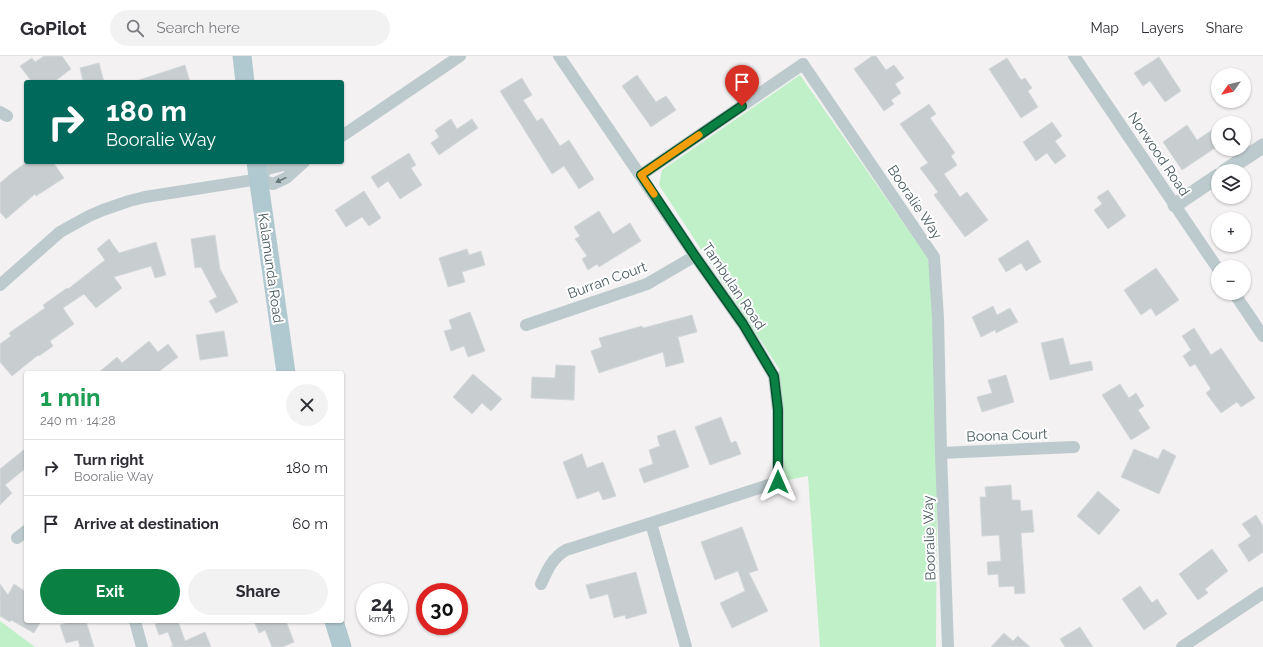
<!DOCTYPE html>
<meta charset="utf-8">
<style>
body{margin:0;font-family:Raleway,sans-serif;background:#f2f2f3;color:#2b2b33;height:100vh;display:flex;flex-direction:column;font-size:15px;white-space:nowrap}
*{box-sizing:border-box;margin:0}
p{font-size:13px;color:#7c7c81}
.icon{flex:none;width:22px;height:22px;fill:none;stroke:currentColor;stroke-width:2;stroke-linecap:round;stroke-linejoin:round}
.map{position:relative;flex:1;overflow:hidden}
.details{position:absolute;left:24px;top:315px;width:320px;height:252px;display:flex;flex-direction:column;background:#fff;border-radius:4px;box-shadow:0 1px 3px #0004}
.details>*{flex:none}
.banner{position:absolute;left:24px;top:24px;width:320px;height:84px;border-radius:4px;box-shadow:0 1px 3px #0004;background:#00695c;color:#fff;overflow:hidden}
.needle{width:26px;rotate:236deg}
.tools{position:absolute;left:1211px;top:12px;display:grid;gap:8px}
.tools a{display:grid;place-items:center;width:40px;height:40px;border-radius:50%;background:#fff;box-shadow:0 1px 3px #0004;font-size:20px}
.speed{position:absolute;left:356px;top:527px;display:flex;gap:8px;font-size:20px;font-weight:700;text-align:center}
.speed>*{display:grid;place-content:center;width:52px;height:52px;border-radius:50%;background:#fff;box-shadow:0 1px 3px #0004;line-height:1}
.speed small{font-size:10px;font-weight:400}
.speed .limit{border:6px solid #d22;background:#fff;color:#111}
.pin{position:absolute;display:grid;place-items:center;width:34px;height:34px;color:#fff;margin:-41px -17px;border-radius:50% 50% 50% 0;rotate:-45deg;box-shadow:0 0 4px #0007}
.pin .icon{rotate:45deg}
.me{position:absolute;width:44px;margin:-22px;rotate:0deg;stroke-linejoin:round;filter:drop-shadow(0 0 3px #0008)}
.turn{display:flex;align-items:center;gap:14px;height:84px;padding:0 16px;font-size:18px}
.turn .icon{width:52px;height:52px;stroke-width:2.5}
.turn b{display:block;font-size:28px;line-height:34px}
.round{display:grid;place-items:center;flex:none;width:42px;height:42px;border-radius:21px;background:#f2f2f3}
.head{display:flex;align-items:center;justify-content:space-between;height:68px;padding:0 16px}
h1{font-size:24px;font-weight:700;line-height:30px;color:#1e9e55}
.action{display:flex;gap:8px;margin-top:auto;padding:8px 16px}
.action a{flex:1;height:46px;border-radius:24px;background:#0b8043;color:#fff;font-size:16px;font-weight:700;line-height:46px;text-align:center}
.action a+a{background:#f2f2f3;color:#2b2b33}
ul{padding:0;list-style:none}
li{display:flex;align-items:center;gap:12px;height:56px;padding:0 16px;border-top:1px solid #e1e1e2}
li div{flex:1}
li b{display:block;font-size:15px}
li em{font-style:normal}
header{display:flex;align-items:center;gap:24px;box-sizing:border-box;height:56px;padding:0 20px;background:#fff;border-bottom:1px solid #e1e1e2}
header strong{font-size:19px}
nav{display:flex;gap:22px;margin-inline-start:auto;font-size:14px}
.search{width:280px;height:36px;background:#f2f2f3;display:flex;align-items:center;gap:10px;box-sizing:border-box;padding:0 14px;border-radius:22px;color:#7c7c81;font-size:15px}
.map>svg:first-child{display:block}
</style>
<header>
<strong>GoPilot</strong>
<div class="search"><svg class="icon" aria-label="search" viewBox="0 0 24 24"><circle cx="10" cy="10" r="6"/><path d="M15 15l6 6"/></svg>Search here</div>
<nav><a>Map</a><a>Layers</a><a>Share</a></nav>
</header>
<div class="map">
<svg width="1263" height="591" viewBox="0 0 1263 591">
<rect width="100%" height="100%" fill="#f3f1f1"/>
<path fill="#c0f0c7" d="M800,19L928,202L938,262L936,591H820L808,420L778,426L774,320L780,314L659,129L662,114Z
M0,565L35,591H0Z"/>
<path fill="#c8cdd0" stroke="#d5d9dc" d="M44,0H62L71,13L54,26H32L20,10L32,2L35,6Z
M872,0H876L886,14L894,9L904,22L895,28L901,37L891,44L894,48L884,55L854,13Z
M1159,1L1181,35L1165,46L1150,25L1143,30L1134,17Z
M1007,2L1021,24L1025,22L1032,32L1028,35L1038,51L1021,62L989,13Z
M99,7L104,26H83L80,12Z
M185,9L190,26H139V24Z
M637,19L656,46L666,40L676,54L651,71L622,30Z
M522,22L532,39L523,44L537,65L542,62L560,90L569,84L594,123L579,133L564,110L552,118L500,35Z
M929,48L936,58L930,62L955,97L951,100L957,109L944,118L960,141L967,136L988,164L965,181L934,139L938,136L920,112L928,107L900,68Z
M451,63L457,73L472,63L478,72L439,99L431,87L439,81L435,74Z
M1052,66L1062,80L1055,85L1066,100L1055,108L1047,97L1036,105L1023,86Z
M1187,69L1197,84L1218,70V90L1182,114L1163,86Z
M409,97L416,109L411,112L422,129L400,143L388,125L378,132L371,121Z
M27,106H53L64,122L36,140L35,138L6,163L0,156V127L13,116Z
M1108,134L1126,160L1108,173L1094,154L1102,148L1097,141Z
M364,135L381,162L369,170L362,161L346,171L335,154Z
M599,155L613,178L630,167L641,185L599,211L597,208L588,214L582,203L587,200L575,183L580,180L574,171Z
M215,179L220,213L238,246L216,257L209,245L217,241L201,211L195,212L191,183Z
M109,183L119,197L156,186L166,219L155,222L151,210L114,221L122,232L96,252L84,238L63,252L74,268L50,285L53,290L39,300L38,299L12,320L0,306V288L11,280L9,277L45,252L43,249L67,232L68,233L105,204L97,193Z
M1028,184L1041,206L1026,215L1021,207L1006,216L998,203Z
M467,193L469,199L481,195L485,209L462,216L465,226L448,231L439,202Z
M1156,212L1179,244L1156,260L1151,252L1141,259L1124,234Z
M993,250L997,259L1010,252L1018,266L996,277L995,274L981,281L972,261Z
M470,256L485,295L468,301L464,290L451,295L444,275L452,273L449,264Z
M692,259L697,276L678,281L684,306L666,311L663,296L599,317L591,295L602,291L599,282L642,270L643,272Z
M1194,272L1211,299L1221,292L1255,342L1241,351L1237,346L1221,357L1206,337L1211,333L1195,308L1190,311L1183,300L1191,294L1182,280Z
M224,275L228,300L200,304L196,279Z
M1063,282L1070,309L1091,305L1093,314L1050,324L1041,287Z
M149,285L158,296L168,288L178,301L157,317H98L117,301L122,307Z
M556,309L575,310L574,344L531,342L532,321L555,322Z
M473,318L502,343L491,355L482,347L472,358L453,341Z
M1006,319L1014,346L982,356L977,341L992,337L988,324Z
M1120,328L1129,342L1136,337L1144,350L1138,354L1150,372L1131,384L1102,339Z
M721,361L731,387L736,385L741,398L710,409L695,371Z
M675,374L689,411L644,427L639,413L653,408L649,394L660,390L657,380Z
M26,392V412L5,429L12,437L0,449V413Z
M1134,393L1158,403L1163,393L1176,400L1159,438L1121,421Z
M582,398L587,412L603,406L616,440L603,444L599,435L577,443L563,406Z
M1011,429L1012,444H1020L1021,455L1032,454L1034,476L1021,477L1025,537L1015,538L1014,530L999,531L998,518L988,519L987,506L1001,505L999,479L982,480L980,441H986L985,431Z
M1098,435L1120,454L1099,479L1077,460Z
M1256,459L1263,470V496L1249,506L1238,489L1251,480L1242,468Z
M742,471L758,514L749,517L768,555L732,572L720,547L745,535L738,515L715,524L701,486Z
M1212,493L1228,515L1205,533L1208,537L1198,544L1179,518Z
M636,516L647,557L626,563L625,559L614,562L608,538L590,543L586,529Z
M0,528L8,539L14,528L26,536V565H41L34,577L11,564L10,566L0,560Z
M1140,530L1152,547L1157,543L1167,558L1144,574L1122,543Z
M72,565H86L94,591H80L78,584L66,587L60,569Z
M164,565H178L185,585L205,576L211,591H170L173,590L168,576L159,579L155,568Z
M254,565H286L294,586L283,591H272L265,574L259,577Z
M1080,571L1093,591H1065L1060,583Z
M1004,577L1013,585L1018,580L1030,591H991Z"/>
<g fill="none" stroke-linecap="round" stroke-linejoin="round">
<path stroke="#bccacd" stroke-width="12" d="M559,0L695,200L743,268L774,320L778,354V426L651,467L686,591
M1074,0L1218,213
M0,56L7,60
M342,80L460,0
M641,119L803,8L934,201L938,262L941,397L948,591
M259,123L267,113L288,108L299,109
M0,229L60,176L89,160L103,154L129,145L145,141L259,123L273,128L286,122L304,106
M1234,237L1263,280
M526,269L647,228L695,200
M941,397L1074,391
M17,482L26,475
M541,528C547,515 552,502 566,494L651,467
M135,565L142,591
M1182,591L1263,537"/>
<path stroke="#bccacd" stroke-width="15" d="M1225,115L1263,90
M1175,149L1218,120"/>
<path stroke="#b0c8cf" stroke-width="19" d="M242,0L245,26
M256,106L286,317
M334,565L342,591"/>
</g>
<defs><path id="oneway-solid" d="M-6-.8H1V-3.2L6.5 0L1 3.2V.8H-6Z"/></defs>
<use fill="#65767a" href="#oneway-solid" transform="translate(281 124) rotate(154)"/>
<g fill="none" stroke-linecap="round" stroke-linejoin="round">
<g stroke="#07532c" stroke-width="10">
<path id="route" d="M742,50L641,119L695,200L743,268L774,320L778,354V426"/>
</g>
<use href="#route" stroke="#0b8043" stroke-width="7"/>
<path stroke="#f59e0b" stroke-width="7" d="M654,138L641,119L699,79"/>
</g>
<g text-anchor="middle" stroke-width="4" stroke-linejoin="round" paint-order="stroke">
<g font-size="14" fill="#485a5f" stroke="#fff">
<text transform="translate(1159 98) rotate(56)" y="5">Norwood Road</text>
<text transform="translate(915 146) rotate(56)" y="5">Booralie Way</text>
<text transform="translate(271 212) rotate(82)" y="5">Kalamunda Road</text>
<text transform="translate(607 224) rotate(-20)" y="5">Burran Court</text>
<text transform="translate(734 230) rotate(56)" y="5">Tambulan Road</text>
<text transform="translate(1007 379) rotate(-2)" y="5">Boona Court</text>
<text transform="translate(929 482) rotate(-92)" y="5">Booralie Way</text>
</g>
</g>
</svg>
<div class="tools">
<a><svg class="needle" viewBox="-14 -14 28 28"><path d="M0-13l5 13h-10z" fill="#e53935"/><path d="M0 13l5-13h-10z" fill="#7c7c81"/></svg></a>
<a><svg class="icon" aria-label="search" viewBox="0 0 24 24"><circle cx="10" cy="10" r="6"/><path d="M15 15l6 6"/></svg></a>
<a><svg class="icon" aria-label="layers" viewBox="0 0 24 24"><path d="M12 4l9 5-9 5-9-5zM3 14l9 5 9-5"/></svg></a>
<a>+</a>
<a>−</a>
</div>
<div class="speed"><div>24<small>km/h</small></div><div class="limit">30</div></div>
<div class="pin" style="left:742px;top:50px;background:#d93025"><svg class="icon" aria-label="arrive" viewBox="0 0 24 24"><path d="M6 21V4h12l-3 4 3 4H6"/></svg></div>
<svg class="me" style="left:778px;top:426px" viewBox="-20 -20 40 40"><path d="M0-17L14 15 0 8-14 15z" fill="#0b8043" stroke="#fff" stroke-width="4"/></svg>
<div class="banner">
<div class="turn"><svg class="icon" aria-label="right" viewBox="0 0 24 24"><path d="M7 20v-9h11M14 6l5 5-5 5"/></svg><div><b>180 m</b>Booralie Way</div></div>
</div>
<section class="details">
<div class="head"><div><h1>1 min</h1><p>240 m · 14:28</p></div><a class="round"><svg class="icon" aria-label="close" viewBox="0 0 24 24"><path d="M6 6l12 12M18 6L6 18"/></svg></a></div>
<ul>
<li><svg class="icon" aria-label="right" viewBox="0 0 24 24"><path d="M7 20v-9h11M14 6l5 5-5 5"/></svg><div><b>Turn right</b><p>Booralie Way</p></div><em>180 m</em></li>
<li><svg class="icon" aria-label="arrive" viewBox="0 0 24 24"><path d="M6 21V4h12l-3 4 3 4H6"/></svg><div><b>Arrive at destination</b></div><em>60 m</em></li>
</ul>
<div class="action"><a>Exit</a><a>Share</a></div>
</section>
</div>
